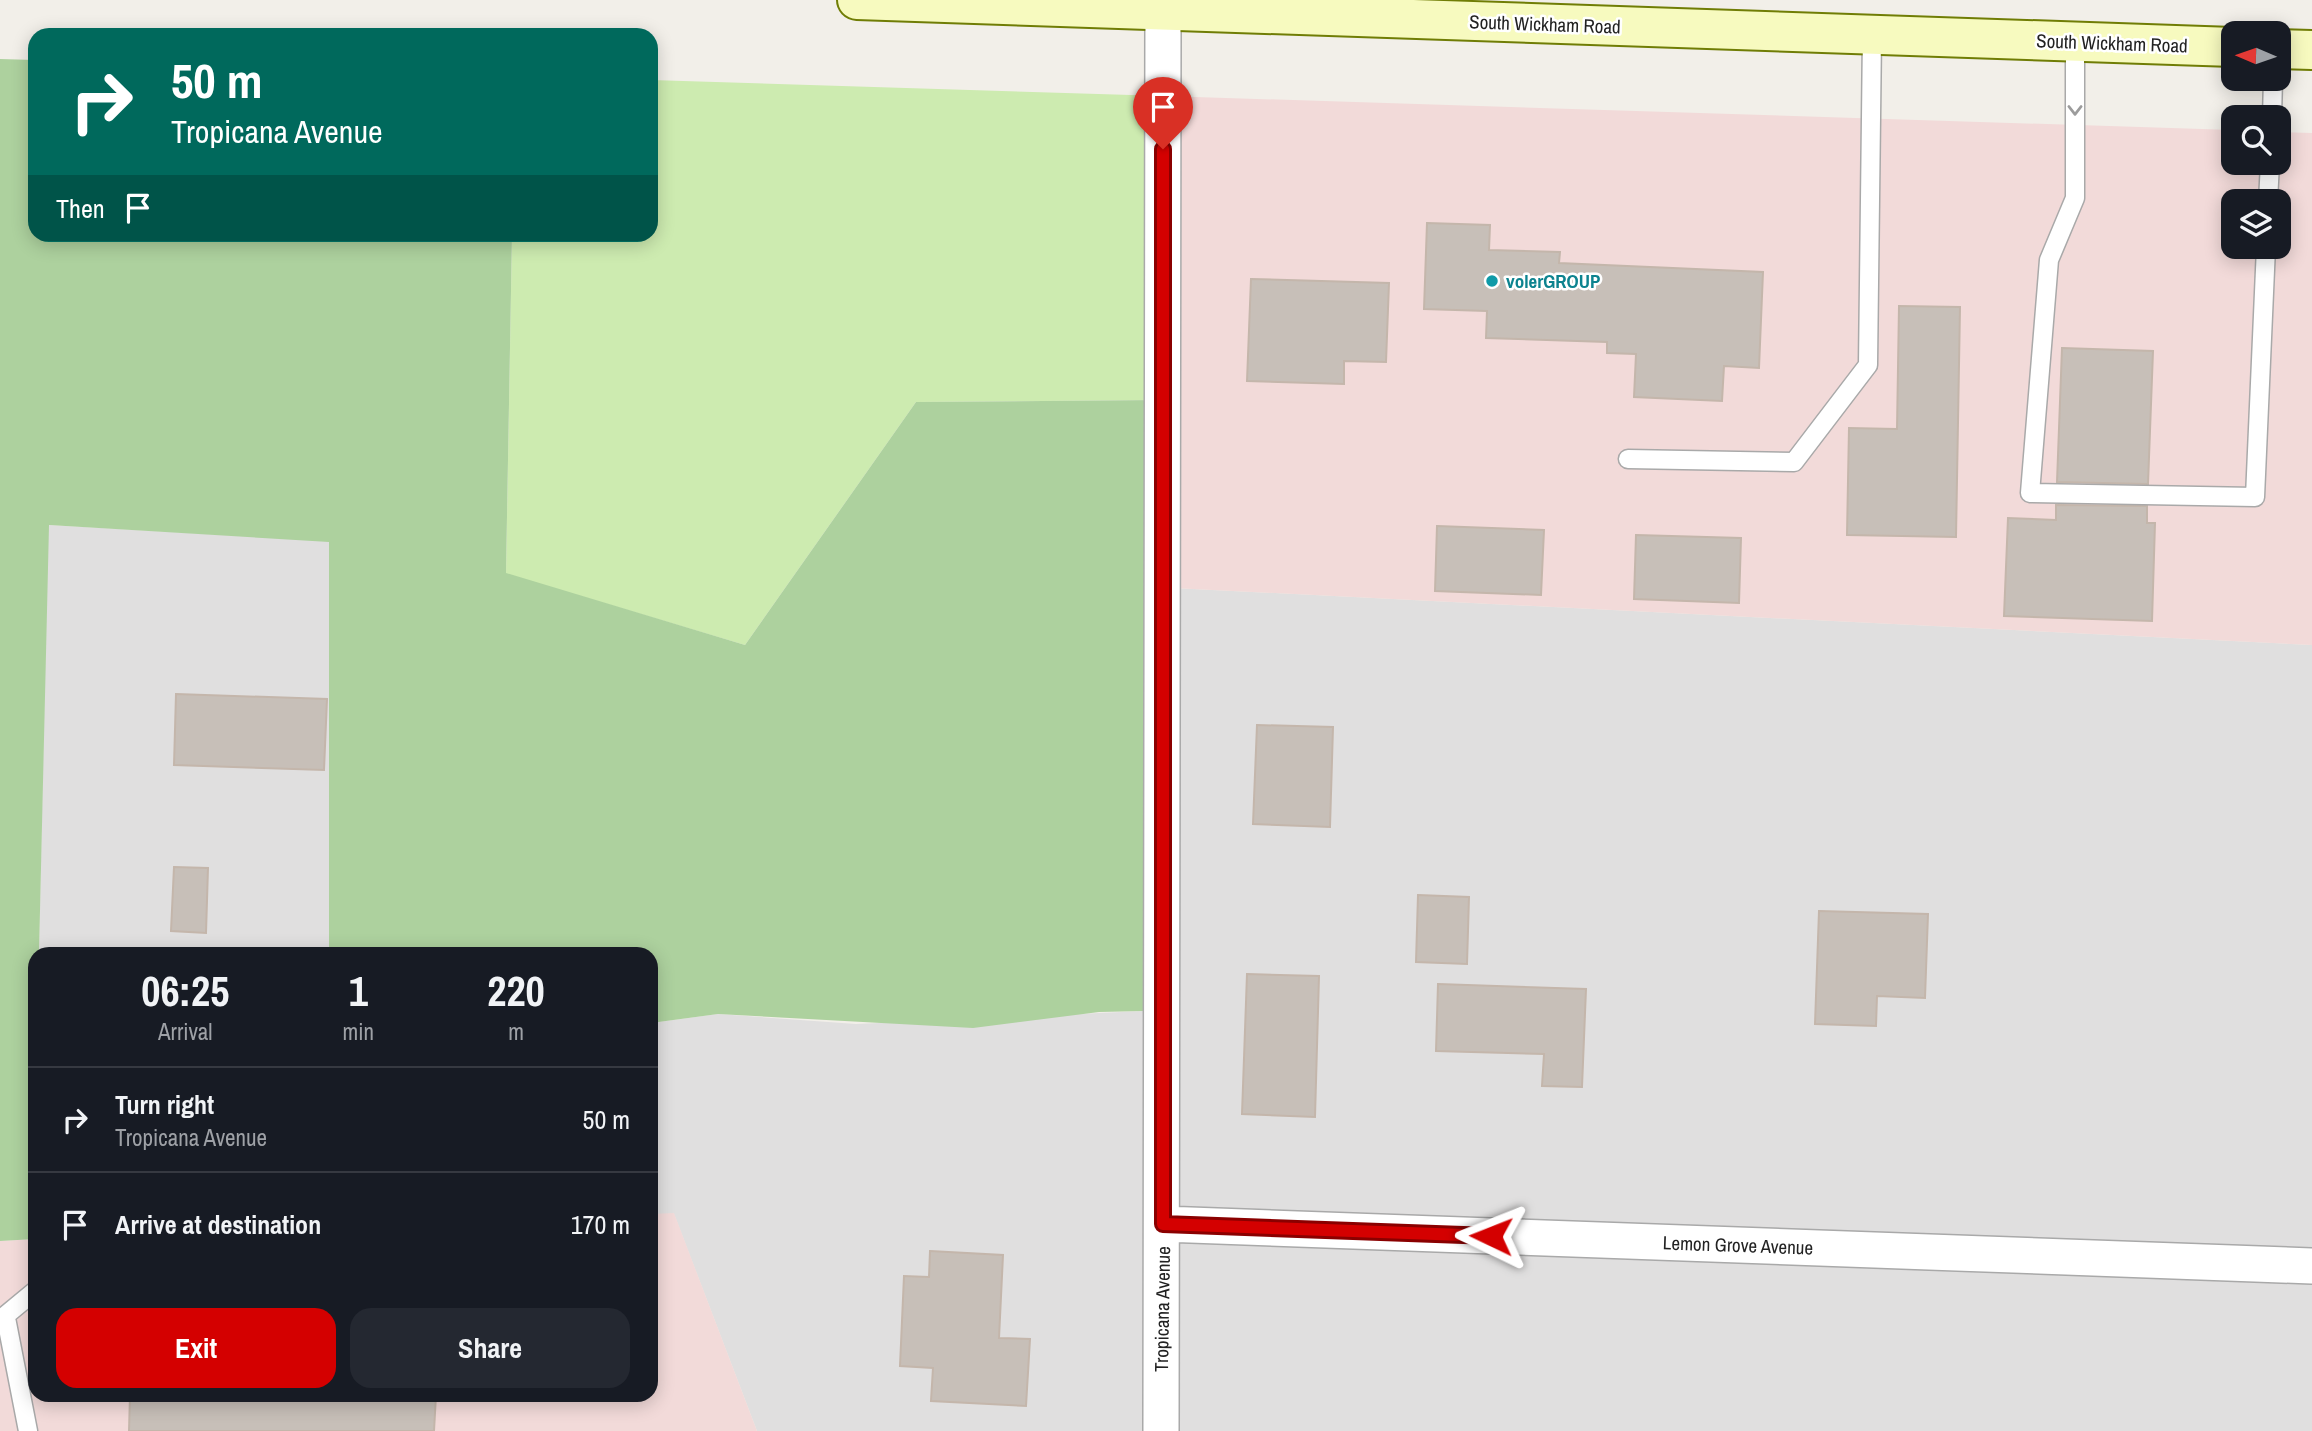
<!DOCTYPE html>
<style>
body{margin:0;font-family:"Archivo Narrow",sans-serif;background:#242831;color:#f1f3f6;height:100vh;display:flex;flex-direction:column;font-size:26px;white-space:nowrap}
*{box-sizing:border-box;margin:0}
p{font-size:23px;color:#9ea1a6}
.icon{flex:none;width:38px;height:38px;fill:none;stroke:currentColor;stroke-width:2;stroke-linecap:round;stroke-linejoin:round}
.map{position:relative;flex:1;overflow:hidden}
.details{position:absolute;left:28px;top:947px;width:630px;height:455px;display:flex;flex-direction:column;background:#171b24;border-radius:21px;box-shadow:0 4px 18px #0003}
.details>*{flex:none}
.guide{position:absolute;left:28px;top:28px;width:630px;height:214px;border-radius:21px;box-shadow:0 4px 18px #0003;background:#00695c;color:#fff;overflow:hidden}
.needle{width:46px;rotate:272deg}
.buttons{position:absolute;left:2221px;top:21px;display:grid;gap:14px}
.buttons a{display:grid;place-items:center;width:70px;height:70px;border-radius:14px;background:#171b24;box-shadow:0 4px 18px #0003;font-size:35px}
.pin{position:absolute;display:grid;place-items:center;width:60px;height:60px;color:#fff;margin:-72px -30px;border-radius:50% 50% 50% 0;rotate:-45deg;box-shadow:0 0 7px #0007}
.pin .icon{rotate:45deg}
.me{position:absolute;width:77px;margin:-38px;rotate:272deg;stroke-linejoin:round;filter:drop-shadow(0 0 5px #0008)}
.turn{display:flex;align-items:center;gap:24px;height:147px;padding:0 28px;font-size:32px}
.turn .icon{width:91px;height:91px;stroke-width:2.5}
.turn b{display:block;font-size:49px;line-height:60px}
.then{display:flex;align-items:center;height:66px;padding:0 28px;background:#0003;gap:14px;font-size:26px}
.eta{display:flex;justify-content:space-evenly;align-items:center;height:119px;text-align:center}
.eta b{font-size:42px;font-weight:700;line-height:49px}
.action{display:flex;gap:14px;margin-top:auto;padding:14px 28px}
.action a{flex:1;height:80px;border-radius:21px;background:#d40000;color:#fff;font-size:28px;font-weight:700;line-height:80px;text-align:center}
.action a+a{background:#242831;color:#f1f3f6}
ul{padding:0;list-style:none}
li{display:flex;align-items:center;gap:21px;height:105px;padding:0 28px;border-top:2px solid #363941}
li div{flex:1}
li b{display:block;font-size:26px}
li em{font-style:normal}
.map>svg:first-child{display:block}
</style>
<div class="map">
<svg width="2312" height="1431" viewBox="0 0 2312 1431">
<rect width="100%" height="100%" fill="#f2efe9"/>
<path fill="#e0dfdf" d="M48,525L329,541V954H39Z
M1153,587L2312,645V1431H757L674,1214H651V1023L718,1014L856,1024L1144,1011Z"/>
<path fill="#f2dad9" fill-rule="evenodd" d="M1164,96L2233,130V163H2278L2279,132L2312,133V645L1153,587ZM2233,201H2278V247H2233Z
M674,1213L757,1431H0V1241L35,1239V1395H651V1214Z"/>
<path fill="#cdebb0" d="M651,80L1164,96L1157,400L916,402L745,645L506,574L512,235L651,234Z"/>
<path fill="#add19e" d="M0,59L35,60V234L512,235L506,573L745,645L916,402L1157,400L1144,1011L1099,1012L973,1028L718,1014L651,1023V954H329V542L49,525L39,954H35V1239L0,1241Z"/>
<path fill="#c7bfb8" stroke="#c4b6ab" stroke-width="2" d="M1427,223L1490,225L1489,250L1560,252L1559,263L1763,272L1759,368L1724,366L1722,401L1634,397L1636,354L1607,353V342L1486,338L1487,311L1424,309Z
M1251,279L1389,283L1386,362L1344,361V384L1247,381Z
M1899,306L1960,307L1956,537L1847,535L1849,428L1897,429Z
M2062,348L2153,351L2148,484L2057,482Z
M2056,505L2147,506V523H2155L2152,621L2004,616L2008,518L2056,520Z
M1437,526L1544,530L1541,595L1435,591Z
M1636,535L1741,538L1739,603L1634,599Z
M176,694L327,699L324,770L174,765Z
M1257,725L1333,727L1330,827L1253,824Z
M174,867L208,868L206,933L171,931Z
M1418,895L1469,897L1467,964L1416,962Z
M1819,911L1928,914L1925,998L1877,996L1876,1026L1815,1024Z
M1247,974L1319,976L1315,1117L1242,1114Z
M1438,984L1586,989L1582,1087L1542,1086L1544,1054L1436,1051Z
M930,1251L1003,1255L999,1338L1030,1339L1026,1406L931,1401L933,1368L900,1366L904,1276L929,1277Z
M130,1395H436L434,1431H129Z"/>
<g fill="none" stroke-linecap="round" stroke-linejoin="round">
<g stroke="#a9a9a9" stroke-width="21">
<path id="lane" d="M2075,42V198L2049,260L2030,493L2255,497L2266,247
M2272,117L2273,79
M2268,201L2270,163
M1628,459L1794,462L1868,365L1872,35
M6,1318L28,1431
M0,1320L35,1291"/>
</g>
<g stroke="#a9a9a9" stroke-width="38">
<path id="street" d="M1163,1224L2312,1266
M1161,1431L1163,11"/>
</g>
<g stroke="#707d05" stroke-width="42">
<path id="secondary" d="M857,0L2233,47
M2278,49L2312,50"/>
</g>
<use href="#lane" stroke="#fff" stroke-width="18"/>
<use href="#street" stroke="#fff" stroke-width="35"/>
<use href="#secondary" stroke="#f7fabf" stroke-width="38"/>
</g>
<defs><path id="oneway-chevron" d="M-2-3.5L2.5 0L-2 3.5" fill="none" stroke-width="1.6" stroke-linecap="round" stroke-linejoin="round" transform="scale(1.75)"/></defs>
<use stroke="#9c9c9c" href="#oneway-chevron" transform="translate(2075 110) rotate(90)"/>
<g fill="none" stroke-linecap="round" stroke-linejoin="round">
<g stroke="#8a0000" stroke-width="18">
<path id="route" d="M1163,149V1224L1491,1236"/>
</g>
<use href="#route" stroke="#d40000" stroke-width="12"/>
</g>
<circle fill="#0f9aa8" stroke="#fff" stroke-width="2.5" cx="1492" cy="281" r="7"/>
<g text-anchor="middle" stroke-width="5" stroke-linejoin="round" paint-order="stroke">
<g font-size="19" fill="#222" stroke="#fff">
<text transform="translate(1545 24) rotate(2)" y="7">South Wickham Road</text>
<text transform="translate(2112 43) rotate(2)" y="7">South Wickham Road</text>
<text transform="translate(1738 1245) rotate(2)" y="7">Lemon Grove Avenue</text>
<text transform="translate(1162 1309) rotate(-89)" y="7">Tropicana Avenue</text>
</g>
<g font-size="19" font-weight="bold" fill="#0d838f" stroke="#fff" text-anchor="start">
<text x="1506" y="288">volerGROUP</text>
</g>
</g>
</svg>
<div class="buttons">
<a><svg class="needle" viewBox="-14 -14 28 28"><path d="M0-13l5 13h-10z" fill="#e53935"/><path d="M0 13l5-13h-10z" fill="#9ea1a6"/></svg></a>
<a><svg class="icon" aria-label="search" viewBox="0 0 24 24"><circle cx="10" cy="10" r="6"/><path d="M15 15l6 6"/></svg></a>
<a><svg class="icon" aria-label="layers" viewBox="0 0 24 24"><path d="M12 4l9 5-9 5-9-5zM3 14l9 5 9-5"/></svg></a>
</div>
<div class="pin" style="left:1163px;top:149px;background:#d93025"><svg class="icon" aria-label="arrive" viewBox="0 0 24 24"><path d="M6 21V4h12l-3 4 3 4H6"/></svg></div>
<svg class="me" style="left:1491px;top:1236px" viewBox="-20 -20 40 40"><path d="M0-17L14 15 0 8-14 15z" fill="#d40000" stroke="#fff" stroke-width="4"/></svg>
<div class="guide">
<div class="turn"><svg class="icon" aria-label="right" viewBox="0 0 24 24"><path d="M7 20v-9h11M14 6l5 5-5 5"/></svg><div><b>50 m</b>Tropicana Avenue</div></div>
<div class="then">Then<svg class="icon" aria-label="arrive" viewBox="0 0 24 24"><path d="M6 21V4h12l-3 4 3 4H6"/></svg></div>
</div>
<section class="details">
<div class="eta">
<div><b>06:25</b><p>Arrival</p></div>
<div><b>1</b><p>min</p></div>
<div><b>220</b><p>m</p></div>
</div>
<ul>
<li><svg class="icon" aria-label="right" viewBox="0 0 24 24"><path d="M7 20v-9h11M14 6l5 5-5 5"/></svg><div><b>Turn right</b><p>Tropicana Avenue</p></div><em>50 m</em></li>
<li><svg class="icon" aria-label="arrive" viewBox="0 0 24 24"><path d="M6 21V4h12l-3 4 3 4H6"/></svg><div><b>Arrive at destination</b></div><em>170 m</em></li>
</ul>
<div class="action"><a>Exit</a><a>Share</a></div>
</section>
</div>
